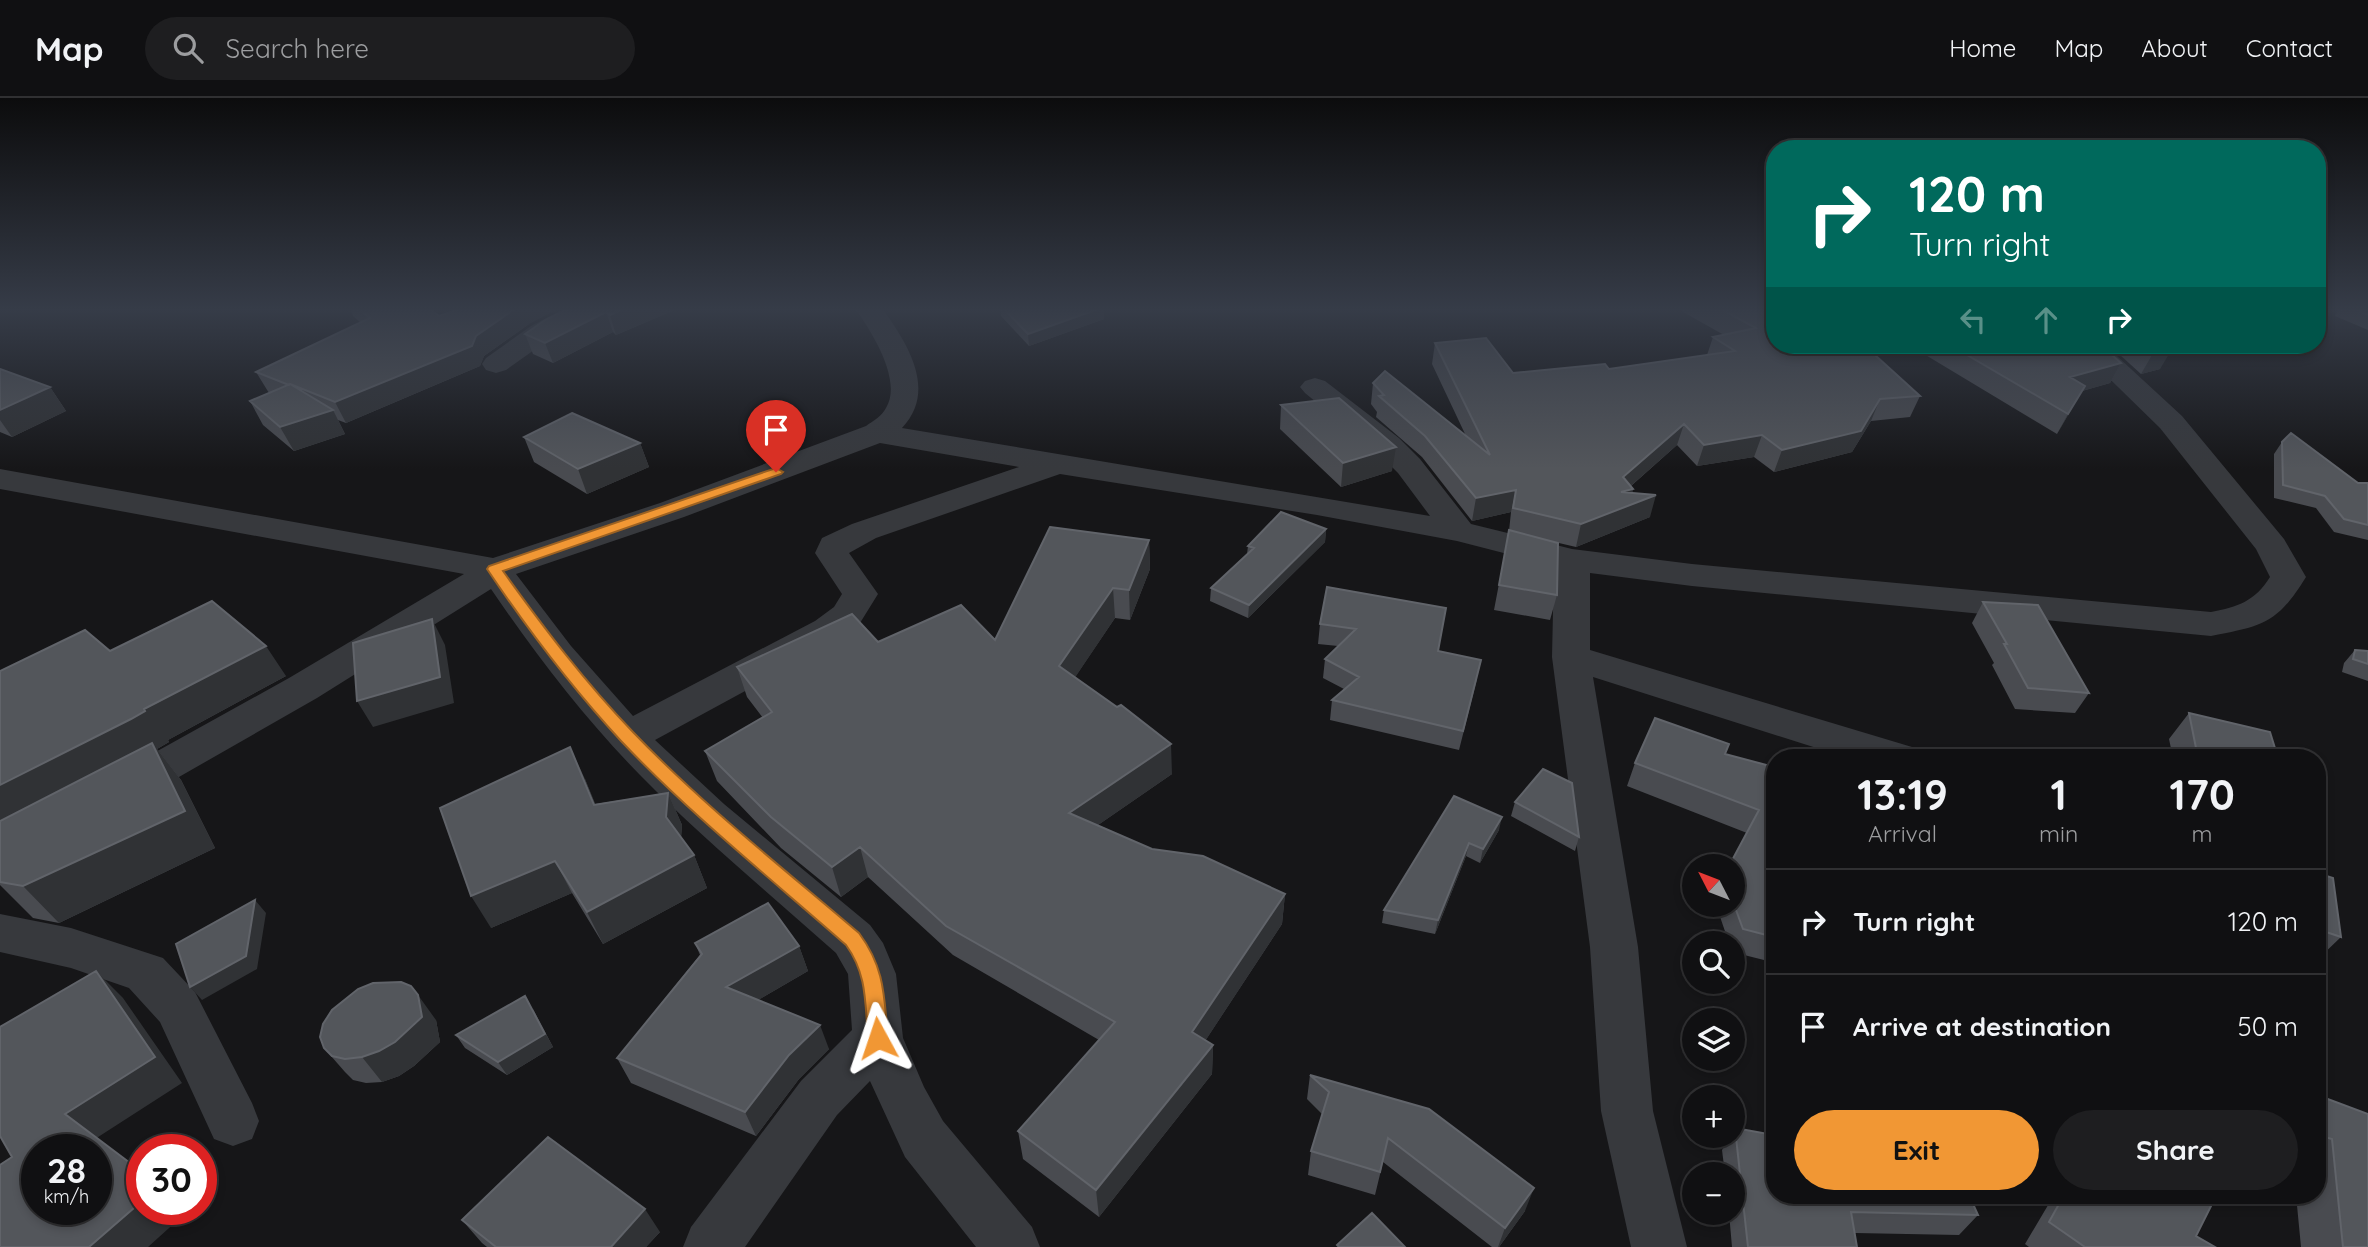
<!DOCTYPE html>
<meta charset="utf-8">
<style>
body{margin:0;font-family:Quicksand,sans-serif;background:#1e1e20;color:#f1f3f6;height:100vh;display:flex;flex-direction:column;font-size:26px;white-space:nowrap}
*{box-sizing:border-box;margin:0}
p{font-size:23px;color:#9c9d9f}
.icon{flex:none;width:38px;height:38px;fill:none;stroke:currentColor;stroke-width:2;stroke-linecap:round;stroke-linejoin:round}
.map{position:relative;flex:1;overflow:hidden}
.sheet{position:absolute;left:1766px;top:651px;width:560px;height:455px;display:flex;flex-direction:column;background:#101012;border-radius:28px;box-shadow:0 4px 10px #0003,0 0 0 2px #303032}
.sheet>*{flex:none}
.guide{position:absolute;left:1766px;top:42px;width:560px;height:214px;border-radius:28px;box-shadow:0 4px 10px #0003,0 0 0 2px #303032;background:#00695c;color:#fff;overflow:hidden}
.needle{width:46px;rotate:312deg}
.controls{position:absolute;left:1682px;top:756px;display:grid;gap:14px}
.controls a{display:grid;place-items:center;width:63px;height:63px;border-radius:50%;background:#101012;box-shadow:0 4px 10px #0003,0 0 0 2px #303032;font-size:35px}
.speed{position:absolute;left:21px;top:1036px;display:flex;gap:14px;font-size:35px;font-weight:700;text-align:center}
.speed>*{display:grid;place-content:center;width:91px;height:91px;border-radius:50%;background:#101012;box-shadow:0 4px 10px #0003,0 0 0 2px #303032;line-height:1}
.speed small{font-size:18px;font-weight:400}
.speed .limit{border:10px solid #d22;background:#fff;color:#111}
.pin{position:absolute;display:grid;place-items:center;width:60px;height:60px;color:#fff;margin:-72px -30px;border-radius:50% 50% 50% 0;rotate:-45deg;box-shadow:0 0 7px #0007}
.pin .icon{rotate:45deg}
.me{position:absolute;width:77px;margin:-38px;rotate:355deg;stroke-linejoin:round;filter:drop-shadow(0 0 5px #0008)}
.turn{display:flex;align-items:center;gap:24px;height:147px;padding:0 28px;font-size:32px}
.turn .icon{width:91px;height:91px;stroke-width:2.5}
.turn b{display:block;font-size:49px;line-height:60px}
.lanes{display:flex;align-items:center;height:66px;padding:0 28px;background:#0003;justify-content:center;gap:35px;direction:ltr}
.lanes .off{opacity:.35}
.eta{display:flex;justify-content:space-evenly;align-items:center;height:119px;text-align:center}
.eta b{font-size:42px;font-weight:800;line-height:49px}
.cta{display:flex;gap:14px;margin-top:auto;padding:14px 28px}
.cta a{flex:1;height:80px;border-radius:42px;background:#f19734;color:#111;font-size:28px;font-weight:800;line-height:80px;text-align:center}
.cta a+a{background:#1e1e20;color:#f1f3f6}
ul{padding:0;list-style:none}
li{display:flex;align-items:center;gap:21px;height:105px;padding:0 28px;border-top:2px solid #303032}
li div{flex:1}
li b{display:block;font-size:26px}
li em{font-style:normal}
header{display:flex;align-items:center;gap:42px;box-sizing:border-box;height:98px;padding:0 35px;background:#101012;border-bottom:2px solid #303032}
header strong{font-size:33px}
nav{display:flex;gap:38px;margin-inline-start:auto;font-size:24px}
.search{width:490px;height:63px;background:#1e1e20;display:flex;align-items:center;gap:18px;box-sizing:border-box;padding:0 24px;border-radius:38px;color:#9c9d9f;font-size:26px}
.map>svg:first-child{display:block}
</style>
<header>
<strong>Map</strong>
<div class="search"><svg class="icon" aria-label="search" viewBox="0 0 24 24"><circle cx="10" cy="10" r="6"/><path d="M15 15l6 6"/></svg>Search here</div>
<nav><a>Home</a><a>Map</a><a>About</a><a>Contact</a></nav>
</header>
<div class="map">
<svg width="2368" height="1149" viewBox="0 0 2368 1149">
<rect width="100%" height="100%" fill="#161618"/>
<g fill="none" stroke-linecap="round" stroke-linejoin="round">
<path fill="#37393d" fill-rule="evenodd" d="M566,210H603L599,216L551,240L506,272L496,275L486,272L482,266L486,260L531,228Z
M855,210H882C907,245 938,292 902,330L1430,418L1398,375L1377,354L1305,295L1300,289L1305,283L1315,280L1325,283L1399,340L1420,361L1471,426L1572,451L1692,466L2211,514C2238,509 2255,503 2270,479L2256,451L2160,330L2075,247H2105L2182,318L2284,441L2306,479C2277,526 2263,528 2211,538L1692,488L1590,475V552L1912,649L1917,660H1848L1593,579L1638,849L1653,1013L1687,1149H1631L1601,1013L1590,849L1552,559L1554,468L1457,443L1317,417L1060,376L876,440L849,455L878,496L860,525L841,541L655,642L724,706L870,827L883,845L896,876L903,940L924,989L943,1023L1032,1129L1040,1149H976L905,1059L870,983L837,1017L745,1149H683L691,1129L801,983L852,932L848,876L836,855C770,796 702,740 640,677C584,620 536,557 491,491L317,600L137,703L122,708L107,703L101,692L107,681L289,580L464,476L0,391V371L493,460L660,405L866,328C873,323 882,318 886,310C903,282 871,233 855,210ZM880,345L1019,369L852,426L822,440L815,455L842,496L834,509L815,523L633,618L571,548L516,476L684,419Z
M0,816L71,830L163,860L195,894L252,1005L259,1023L252,1041L233,1048L214,1041L160,924L129,890L71,870L0,854Z"/>
</g>
<path fill="#494b50" d="M350,210H429L439,218L529,226L484,258L480,268L346,325L338,322L345,336L294,353L263,327L250,303L269,295L256,274L361,225L353,218Z
M569,210H679L616,237L613,234L553,265L533,256L525,236Z
M1000,210H1103L1104,221L1029,248L1001,218Z
M1676,210H1774L1920,298L1910,319L1871,323L1852,354L1774,374L1754,359L1697,368L1677,347L1631,388L1633,391L1632,395L1650,419L1576,449L1529,438L1557,497L1550,522L1494,512L1509,433L1511,414L1472,423L1422,359L1376,319L1377,314L1371,306L1373,285L1466,338L1432,266L1435,245L1513,275L1609,271L1707,257L1713,239L1724,237Z
M2339,210H2368V232L2335,218Z
M1909,247H2101L2121,265L2110,285L2082,293L2057,336Z
M2109,247H2164L2160,271L2141,276Z
M0,271L50,289L66,313L12,339L0,334Z
M1281,307L1392,373L1341,389L1280,331Z
M524,339L640,345L649,369L587,396L534,364Z
M2282,344L2358,385H2368V442L2334,434L2316,410L2274,400V356Z
M1326,431L1325,444L1248,520L1210,503L1211,490L1247,456L1248,448Z
M1149,442L1150,471L1130,522L1115,520L1075,579L1172,676L1098,727L1152,751L1285,796L1282,826L1205,943L1213,947L1212,976L1099,1119L1023,1061L1018,1033L1099,942L953,857L868,779L841,799L781,750L717,683L705,653L763,620L747,599L737,569L995,542Z
M1327,489L1438,553L1477,581L1459,652L1330,622L1332,602L1344,591L1323,580L1325,561L1338,548L1318,546L1320,526Z
M1983,504L2089,595L2075,615L2015,611L1992,567L1994,565L1972,525Z
M2355,552L2368,553V583L2342,574L2344,565Z
M110,553L286,578L168,642L169,644L157,651L181,682L215,750L59,825L33,820L0,787V573Z
M2189,615L2278,660H2173L2169,641Z
M1725,656L1774,669V939L1772,864L1732,854V845H1729L1716,807H1732V768L1747,735L1627,688L1635,665Z
M585,681L595,706L668,695L682,727L681,740L694,757L707,790L603,846L572,795L491,830Z
M1454,698L1499,732L1480,765L1466,758L1435,836L1382,825L1384,812Z
M1515,704L1579,739L1575,753L1511,718Z
M2317,775L2341,839L2317,862Z
M695,845L799,848L808,873L758,902L829,951L799,981L756,1038L631,985L617,960L700,857Z
M533,911L553,949L507,977L465,950L456,937Z
M436,922L440,944L414,968L399,978L382,984L366,985L353,982L345,974L324,950Z
M1774,976V1097L1978,1117L1959,1137L1855,1135L1857,1149H1732L1729,1115H1732V1076H1725L1722,1052L1731,1038H1732V1035L1735,1030L1766,1036Z
M1310,977L1525,1113L1499,1149H1492L1383,1064L1375,1097L1308,1077L1311,1053L1322,1016L1307,1001Z
M2317,997L2368,1149H2301L2296,1097H2317Z
M2054,1097H2194L2196,1138L2215,1149H2029L2025,1146Z
M462,1122L660,1134L646,1149H487L482,1145Z"/>
<path fill="#303235" d="M516,210H560L529,226L484,258L480,268L346,325L335,304L476,238Z
M625,210H679L616,237L610,217Z
M1101,210H1103L1104,221L1029,248L1028,236Z
M606,214L613,234L553,265L545,245Z
M2172,251L2160,271L2141,276L2152,257Z
M2121,265L2110,285L2082,293L2057,336L2068,316L2070,279Z
M50,289L66,313L12,339L0,322V312Z
M1880,301L1871,323L1852,354L1774,374L1782,352Z
M333,312L345,336L294,353L280,329Z
M1684,326L1677,347L1625,393L1633,391L1628,408L1656,397L1650,419L1576,449L1581,426L1623,379Z
M1762,337L1754,359L1697,368L1704,347Z
M640,345L649,369L587,396L578,371Z
M1396,349L1392,373L1341,389L1343,365Z
M1516,392L1511,414L1472,423L1476,400Z
M1326,431L1325,444L1248,520L1249,507Z
M1149,442L1150,471L1130,522L1129,492Z
M1113,490L1115,520L1062,599L1059,568Z
M432,521L445,547L454,605L373,629L357,603Z
M266,548L286,578L168,642L169,644L157,651L181,682L215,750L59,825L23,788L0,731V687Z
M1171,646L1172,676L1072,745L1069,715Z
M570,649L585,681L609,739L594,707Z
M668,695L682,727L680,752L666,719Z
M1502,719L1499,732L1480,765L1483,751Z
M1469,745L1466,758L1435,836L1438,822Z
M860,749L868,779L841,799L832,769Z
M694,757L707,790L603,846L587,814Z
M555,763L572,795L491,830L471,798Z
M1285,796L1282,826L1192,963V934Z
M255,802L266,815L257,871L202,902L190,889Z
M799,848L808,873L736,915L726,889Z
M96,873L123,900L182,985L95,1041L65,1016Z
M418,897L436,922L440,944L414,968L399,978L382,984L362,959Z
M525,898L553,949L507,977L498,964Z
M820,927L829,951L799,981L756,1038L745,1014L789,957Z
M1213,947L1212,976L1099,1119L1096,1092Z
M1534,1090L1525,1113L1499,1149H1498L1505,1130Z
M142,1103V1111L189,1112L148,1149H89Z
M645,1111L660,1134L646,1149H611Z"/>
<path fill="#53565b" stroke="#61646a" stroke-width="2" fill-rule="evenodd" d="M358,210H429L439,218L462,210H516L476,238L472,248L335,304L290,286L289,287L256,274L370,220Z
M569,210H625L610,217L606,214L545,245L525,236L545,222Z
M1003,210H1101L1028,236Z
M1719,210H1774V247H1864L1920,298L1880,301L1861,333L1782,352L1762,337L1704,347L1684,326L1623,379L1633,391L1621,394L1656,397L1581,426L1513,410L1516,392L1476,400L1425,338L1379,298L1384,297L1373,285L1385,273L1490,357L1435,245L1486,240L1513,275L1605,266L1609,271L1735,253L1713,239L1756,230Z
M2353,210H2368V217Z
M1950,247H2101L2121,265L2070,279L2085,288L2068,316Z
M2140,247H2164L2172,251L2152,257Z
M0,271L50,289L0,312Z
M290,286L333,312L280,329L250,303Z
M1339,300L1396,349L1343,365L1281,307Z
M572,315L640,345L578,371L524,339Z
M2291,335L2358,385H2368V427L2344,421L2325,398L2283,387L2282,344Z
M1281,414L1326,431L1249,507L1211,490L1254,450L1248,448Z
M1050,429L1149,442L1129,492L1113,490L1059,568L1117,609L1121,607L1171,646L1069,715L1152,751L1203,758L1285,796L1192,934L1213,947L1096,1092L1018,1033L1115,924L946,828L860,749L832,769L771,719L705,653L772,614L737,569L852,516L878,544L961,507L995,542Z
M1509,432L1558,445L1557,497L1499,487Z
M1327,489L1446,510L1438,553L1481,562L1463,633L1332,602L1359,579L1325,561L1356,531L1320,526Z
M212,503L266,548L144,611L145,613L131,621L0,687V573L85,532L110,553Z
M1983,504L2038,507L2089,595L2028,590L2004,546H2007Z
M432,521L440,579L357,603L353,545Z
M2355,552L2368,553V566L2353,561Z
M2189,615L2270,634L2278,660H2198Z
M1655,620L1729,646L1725,656L1774,669V839L1743,831L1732,801V768H1729L1759,712L1635,665Z
M152,645L185,713L23,788L0,784V723Z
M570,649L594,707L668,695L666,719L694,757L587,814L555,763L471,798L440,710Z
M1543,671L1572,685L1579,739L1515,704Z
M1454,698L1502,719L1483,751L1469,745L1438,822L1384,812Z
M2317,775L2333,780L2341,839L2317,831Z
M255,802L246,858L190,889L176,846Z
M768,805L799,848L726,889L820,927L789,957L745,1014L617,960L702,856L695,845Z
M96,873L155,959L65,1016L142,1074V1103L89,1149H0V1067L12,1059L0,1038V929ZM37,1052H96V1111H37Z
M401,884L411,888L418,897L422,919L395,944L379,953L362,959L345,961L332,958L324,950L320,939L323,926L332,912L358,891L373,885Z
M525,898L545,936L498,964L456,937Z
M1310,977L1429,1011L1534,1090L1505,1130L1388,1040L1380,1074L1311,1053L1329,994Z
M2317,997L2368,1016V1149H2343L2332,1041L2317,1037Z
M1735,1030L1774,1037V1097H1969L1978,1117L1851,1114L1857,1149H1748Z
M548,1039L645,1111L611,1149H496L462,1122Z
M2064,1097H2194L2211,1108L2196,1138L2215,1149H2085L2049,1124Z
M1372,1115L1405,1149H1339L1337,1147Z"/>
<linearGradient id="sky" x2="0" y2="1"><stop stop-color="#0c0c0d"/><stop offset="0.57" stop-color="#363c48"/><stop offset="1" stop-color="#363c48" stop-opacity="0"/></linearGradient>
<rect width="2368" height="371" fill="url(#sky)"/>
<path fill="#f19734" stroke="#9d6222" stroke-width="2" d="M776,370L783,374L781,376L503,473C544,530 585,584 633,634C703,707 783,770 859,835C885,870 884,898 888,940L885,946L878,949L871,946L868,940C865,904 867,876 846,847C770,780 690,716 621,643C572,590 528,532 487,471L489,468Z"/>
</svg>
<div class="controls">
<a><svg class="needle" viewBox="-14 -14 28 28"><path d="M0-13l5 13h-10z" fill="#e53935"/><path d="M0 13l5-13h-10z" fill="#9c9d9f"/></svg></a>
<a><svg class="icon" aria-label="search" viewBox="0 0 24 24"><circle cx="10" cy="10" r="6"/><path d="M15 15l6 6"/></svg></a>
<a><svg class="icon" aria-label="layers" viewBox="0 0 24 24"><path d="M12 4l9 5-9 5-9-5zM3 14l9 5 9-5"/></svg></a>
<a>+</a>
<a>−</a>
</div>
<div class="speed"><div>28<small>km/h</small></div><div class="limit">30</div></div>
<div class="pin" style="left:776px;top:374px;background:#d93025"><svg class="icon" aria-label="arrive" viewBox="0 0 24 24"><path d="M6 21V4h12l-3 4 3 4H6"/></svg></div>
<svg class="me" style="left:878px;top:940px" viewBox="-20 -20 40 40"><path d="M0-17L14 15 0 8-14 15z" fill="#f19734" stroke="#fff" stroke-width="4"/></svg>
<div class="guide">
<div class="turn"><svg class="icon" aria-label="right" viewBox="0 0 24 24"><path d="M7 20v-9h11M14 6l5 5-5 5"/></svg><div><b>120 m</b>Turn right</div></div>
<div class="lanes"><svg class="icon off" aria-label="left" viewBox="0 0 24 24"><path d="M17 20v-9H6M10 6l-5 5 5 5"/></svg><svg class="icon off" aria-label="ahead" viewBox="0 0 24 24"><path d="M12 20V5M6 11l6-6 6 6"/></svg><svg class="icon" aria-label="right" viewBox="0 0 24 24"><path d="M7 20v-9h11M14 6l5 5-5 5"/></svg></div>
</div>
<section class="sheet">
<div class="eta">
<div><b>13:19</b><p>Arrival</p></div>
<div><b>1</b><p>min</p></div>
<div><b>170</b><p>m</p></div>
</div>
<ul>
<li><svg class="icon" aria-label="right" viewBox="0 0 24 24"><path d="M7 20v-9h11M14 6l5 5-5 5"/></svg><div><b>Turn right</b></div><em>120 m</em></li>
<li><svg class="icon" aria-label="arrive" viewBox="0 0 24 24"><path d="M6 21V4h12l-3 4 3 4H6"/></svg><div><b>Arrive at destination</b></div><em>50 m</em></li>
</ul>
<div class="cta"><a>Exit</a><a>Share</a></div>
</section>
</div>
